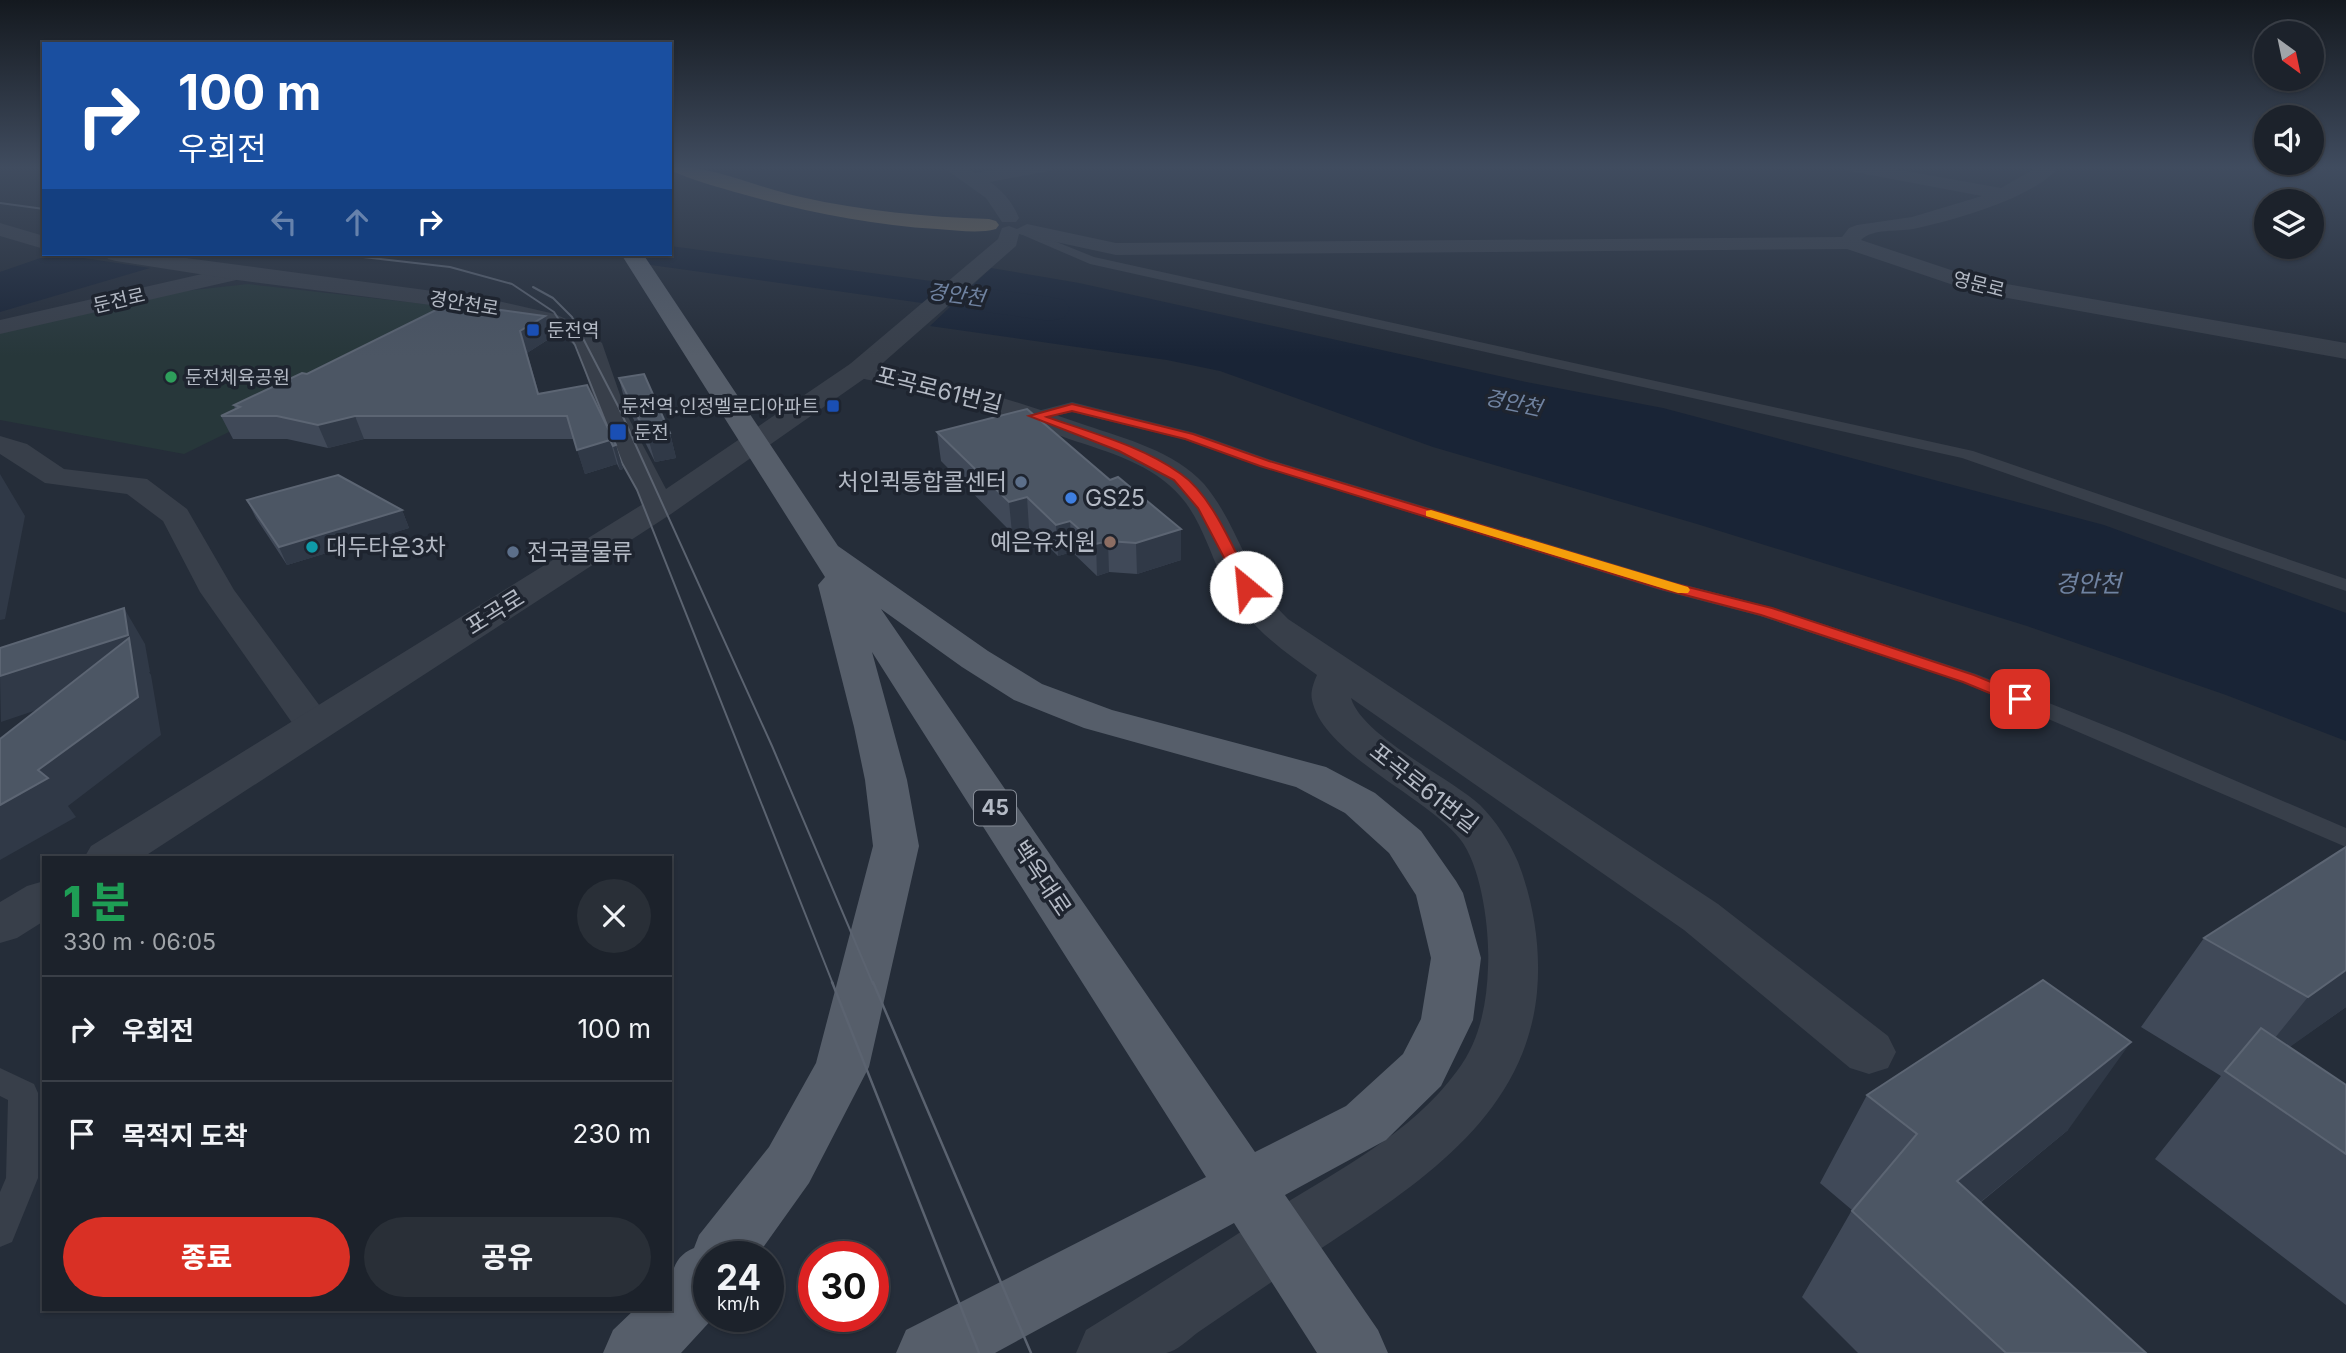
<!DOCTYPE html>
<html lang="ko">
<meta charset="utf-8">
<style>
body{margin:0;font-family:Inter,"Noto Sans KR",sans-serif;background:#292f37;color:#f1f3f6;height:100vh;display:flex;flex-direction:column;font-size:26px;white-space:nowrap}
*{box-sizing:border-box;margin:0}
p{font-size:23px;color:#a0a4a9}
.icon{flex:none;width:38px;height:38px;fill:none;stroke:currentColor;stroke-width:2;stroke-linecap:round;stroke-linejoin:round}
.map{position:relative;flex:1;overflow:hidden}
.sheet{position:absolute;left:42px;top:856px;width:630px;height:455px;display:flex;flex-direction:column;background:#1c222b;border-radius:0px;box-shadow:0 2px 5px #0004,0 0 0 2px #3a3f47}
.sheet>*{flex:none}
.top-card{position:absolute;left:42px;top:42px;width:630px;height:214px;border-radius:0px;box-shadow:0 2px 5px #0004,0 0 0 2px #3a3f47;background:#1a4fa0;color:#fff;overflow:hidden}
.needle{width:46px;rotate:147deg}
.fabs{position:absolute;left:2254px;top:21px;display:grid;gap:14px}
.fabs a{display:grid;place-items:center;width:70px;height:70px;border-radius:50%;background:#1c222b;box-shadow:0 2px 5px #0004,0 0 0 2px #3a3f47;font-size:35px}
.speed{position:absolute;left:693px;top:1241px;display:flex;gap:14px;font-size:35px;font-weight:700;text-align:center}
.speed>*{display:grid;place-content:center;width:91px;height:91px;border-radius:50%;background:#1c222b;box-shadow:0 2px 5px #0004,0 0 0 2px #3a3f47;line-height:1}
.speed small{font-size:18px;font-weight:400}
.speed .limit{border:10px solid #d22;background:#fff;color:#111}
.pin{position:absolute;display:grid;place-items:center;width:60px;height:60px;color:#fff;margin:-30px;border-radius:14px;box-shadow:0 4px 10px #0006}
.me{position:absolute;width:77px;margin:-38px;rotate:332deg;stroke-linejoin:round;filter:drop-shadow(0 0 5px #0008)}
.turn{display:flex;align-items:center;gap:24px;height:147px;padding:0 21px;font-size:32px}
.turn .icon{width:91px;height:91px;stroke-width:2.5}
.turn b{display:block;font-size:49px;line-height:60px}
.lanes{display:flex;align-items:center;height:66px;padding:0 21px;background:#0003;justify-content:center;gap:35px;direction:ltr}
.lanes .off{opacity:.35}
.round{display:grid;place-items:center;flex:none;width:74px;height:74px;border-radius:37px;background:#292f37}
.overview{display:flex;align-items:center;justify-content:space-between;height:119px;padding:0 21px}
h1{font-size:42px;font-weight:800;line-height:52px;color:#1e9e55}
.primary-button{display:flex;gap:14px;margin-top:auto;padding:14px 21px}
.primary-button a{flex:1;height:80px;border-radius:42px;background:#d93025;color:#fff;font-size:28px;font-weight:800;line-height:80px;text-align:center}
.primary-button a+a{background:#292f37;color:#f1f3f6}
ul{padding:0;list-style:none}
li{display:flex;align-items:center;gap:21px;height:105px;padding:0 21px;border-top:2px solid #3a3f47}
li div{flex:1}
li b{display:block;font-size:26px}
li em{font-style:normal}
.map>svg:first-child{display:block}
</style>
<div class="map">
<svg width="2346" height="1353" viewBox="0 0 2346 1353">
<rect width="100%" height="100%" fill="#252d39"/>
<path fill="#27373a" d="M248,284L479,310L184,454L0,420V333L175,292Z"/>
<path fill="#192436" d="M52,254H57L150,268L0,312V272Z
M991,268L1079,283L1526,382L1663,408L2104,525L2346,613V741L2226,695L2027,626L1697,524L1433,447L1220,371L1167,360L930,326Z"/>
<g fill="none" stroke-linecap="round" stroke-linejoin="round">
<path fill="#192436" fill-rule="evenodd" d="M670,246L1050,297L1064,300L1070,309L1064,318L1050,321L651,265L638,262L633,254H670Z"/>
<path fill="#383f4a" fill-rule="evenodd" d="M1022,228L1094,257L1973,451L2346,579V591L1962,458L1090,264L1018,233L1016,231Z
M1072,402L1195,433L1271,460L1674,582L1774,608L1976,674L2129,735L2346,828V847L1962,682L1760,616L1660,590L1259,466L1183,439L1072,412L1035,421L1027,416L1030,413Z
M0,1068L34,1084L38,1093V1178L12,1242L0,1247V1192L6,1178L8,1100L0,1096Z"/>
<path fill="#383f4a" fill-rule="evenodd" d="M237,266L245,268L248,273L245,278L0,334V320Z
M859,362C936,377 1011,399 1085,425C1126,439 1174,451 1204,484C1239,525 1248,582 1288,619L1718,904L1888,1036L1896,1052L1888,1068L1869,1074L1850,1068L1684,930L1351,698C1362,736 1449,777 1480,805C1496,821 1509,841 1518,862C1534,903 1541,949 1537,992C1524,1131 1392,1199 1289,1270C1259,1291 1228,1312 1197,1333C1189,1339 1177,1351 1166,1353C1159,1353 1148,1353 1140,1353C1119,1353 1098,1353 1076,1353L1086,1330C1149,1291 1211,1251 1273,1211C1337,1171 1412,1133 1457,1071C1480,1041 1487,1003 1488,967C1490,932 1482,867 1460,839C1426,796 1323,754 1312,700C1310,692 1314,682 1317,675C1277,647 1243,622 1222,577C1209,551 1201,520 1181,497C1153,464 1108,452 1069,439C1024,422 979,407 933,394C905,387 877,382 850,376L846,370L850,364Z
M0,436L27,444L64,469L147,479L187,509L234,590L334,725L328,734L314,738L300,734L200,592L163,521L127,494L45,483L0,454Z"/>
<path fill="#383f4a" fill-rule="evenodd" d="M941,166H964L975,173L1014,166H1058L1049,171L990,182C1003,191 1013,203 1019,218L1016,222H1002L986,198Z
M1840,166H1878L2001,188L2039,166H2060C2035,198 1952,221 1913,229C1897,232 1873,228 1861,240L1978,279L2346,343V359L1974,292L1847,249L1116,255L1019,234L1016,246L868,376L671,514L142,858H84L91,846L643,504L599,415L577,347L559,334L538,324L485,312L237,280L116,261L108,259L105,254H156L485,298L555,314L577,324L602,343L627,415L666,489L850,364L998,239L1002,228L1009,226L1017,229L1027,224L1116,243L1842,237L1849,228L1857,225L1912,217L1982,196L1849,171Z
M0,223L44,236V249L0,236Z
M44,881V921L17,938L0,943V902L27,886Z"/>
<path fill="#565e6a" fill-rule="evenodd" d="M621,254H643L838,546L988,651L1042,684L1112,710L1326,767L1375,793L1421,831L1456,881L1463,893L1481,958L1473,1020L1441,1086L1386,1140L1285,1195L1378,1330L1388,1353H1317L1234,1223L995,1353H896L906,1330L1206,1177L872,652L907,780L919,846L869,1067L809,1183L757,1256H709V1316H715L681,1353H603L613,1330L635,1309H670C670,1286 668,1258 694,1248L699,1235L769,1147L816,1063L873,846L865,780L854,727L818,585L825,577ZM881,609L962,667L1014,700L1084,728L1296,787L1345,813L1389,853L1416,895L1431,958L1421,1019L1403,1054L1346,1106L1255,1152Z"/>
<path fill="#6f6656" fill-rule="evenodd" d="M670,166C714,166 758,188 801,197C863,211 926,217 989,219L996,221L999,225L996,229C978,234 956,230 937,229C871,225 806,212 742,194C718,187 693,181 671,170Z"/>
<path stroke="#5b6370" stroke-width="2" d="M0,203L44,209
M337,254L450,267L512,284L554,312L575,345L622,463L637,490L833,984
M533,287L553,298L572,317L619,408L772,746L873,984"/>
<path stroke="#5b6370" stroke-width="2.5" d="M832,982L979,1353
M873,982L1031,1353"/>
</g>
<path fill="#404958" d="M545,316L552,337L527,353L539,394L616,445L623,469L620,470L617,464L585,474L574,439H364L328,448L287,439H233L221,416L235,409L234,405L307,374Z
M619,378L670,433L676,458L655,462L625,402Z
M937,432L1181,560L1137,574L1109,572L1097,576L1072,552L1058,556L1029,528L1012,533L941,461Z
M247,500L402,510L409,528L287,565L256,518Z
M2204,938L2346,1007L2289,1047L2346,1085V1305L2155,1159L2221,1076L2141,1027Z
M1867,1095L2068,1130L1980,1203L2146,1353H1858L1802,1297L1852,1210L1820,1183Z"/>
<path fill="#303947" d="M545,316L552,337L527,353L545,417L520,331Z
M355,416L364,439L328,448L318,425Z
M670,433L676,458L655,462L648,438Z
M610,440L617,464L585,474L577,450Z
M616,445L623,469L620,470L613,446Z
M0,474L25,516L5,619L0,620Z
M1027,497L1029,528L1012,533L1009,502Z
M402,510L409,528L287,565L279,547Z
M1070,521L1072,552L1058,556L1056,525Z
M1181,529V560L1137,574L1136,543Z
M1108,541L1109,572L1097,576L1096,544Z
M124,608L145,644L150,672H149L151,675L161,735L68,806L76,817L0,860V805L38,770L135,677L1,722L0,676Z
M2346,970V1007L2241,1082L2240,1081L2308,997Z
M2131,1042L2068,1130L1907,1262L1957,1181Z"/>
<path fill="#4c5664" stroke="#5c6573" stroke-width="2" d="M450,303L545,316L520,331L538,394L587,385L616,445L613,446L610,440L577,450L567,416H355L318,425L277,416H221L240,407L234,405L302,373L307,374Z
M644,374L670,433L648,438L619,378Z
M1027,409L1110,480L1118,477L1181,529L1136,543L1108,541L1096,544L1070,521L1056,525L1027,497L1009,502L937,432Z
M338,475L402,510L279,547L247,500Z
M124,608L128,635L0,676V648Z
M129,638L138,697L38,770L48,778L0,805V739Z
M2346,847V970L2308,997L2204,938Z
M2043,980L2131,1042L1957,1181L2146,1353H2006L1852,1211L1917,1134L1867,1095Z
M2261,1028L2346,1085V1154L2225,1071Z"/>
<linearGradient id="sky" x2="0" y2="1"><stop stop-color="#14191f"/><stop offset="0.47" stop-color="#404c5f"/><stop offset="1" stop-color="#404c5f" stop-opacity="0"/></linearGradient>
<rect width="2346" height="356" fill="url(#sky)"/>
<path fill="#d93025" stroke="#8d1f18" stroke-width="2" d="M1072,404L1193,434L1269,461L1672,583L1772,608L1974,675L2025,696L2028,699L2020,704L2014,703L1963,682L1761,615L1662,589L1260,466L1185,439L1072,411L1047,417C1092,433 1142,446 1181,474C1213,496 1235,553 1253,587L1251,590H1241L1198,508L1174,480L1119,451L1029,416Z"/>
<path fill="#f59e0b" d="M1431,510L1688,587L1690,590L1688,593H1678L1426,516V511Z"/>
<g fill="#1a4fb4" stroke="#1e242f" stroke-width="2.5">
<rect x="526" y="323" width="14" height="14" rx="3.5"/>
<rect x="826" y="399" width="14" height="14" rx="3.5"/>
<rect x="609" y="423" width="18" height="18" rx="3.5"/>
</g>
<circle fill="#2e9e5b" stroke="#1e242f" stroke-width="2.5" cx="171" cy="377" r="7"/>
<g fill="#5c6f8a" stroke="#1e242f" stroke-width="2.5">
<circle cx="1021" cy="482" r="7"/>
<circle cx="513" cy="552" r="7"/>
</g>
<circle fill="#3f7fe0" stroke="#1e242f" stroke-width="2.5" cx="1071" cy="498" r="7"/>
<circle fill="#8d6e63" stroke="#1e242f" stroke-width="2.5" cx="1110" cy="542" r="7"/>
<circle fill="#0f9aa8" stroke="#1e242f" stroke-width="2.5" cx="312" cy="547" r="7"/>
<g text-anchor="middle" stroke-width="7" stroke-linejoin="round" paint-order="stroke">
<g font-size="19" fill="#b4bac5" stroke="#1e242f">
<text transform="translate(1979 284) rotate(14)" y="7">영문로</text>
<text transform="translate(119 300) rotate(-13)" y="7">둔전로</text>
<text transform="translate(464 303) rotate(9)" y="7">경안천로</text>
</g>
<g font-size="19" fill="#b4bac5" stroke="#1e242f" text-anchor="start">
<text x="547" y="337">둔전역</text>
<text x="185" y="384">둔전체육공원</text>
<text x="819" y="413" text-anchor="end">둔전역.인정멜로디아파트</text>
<text x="634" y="439">둔전</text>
</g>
<g font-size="21" font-style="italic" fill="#7083a1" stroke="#1e242f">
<text transform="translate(956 295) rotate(8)" y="7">경안천</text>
<text transform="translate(1513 403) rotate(12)" y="7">경안천</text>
</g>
<rect fill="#1e242f" stroke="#878d98" stroke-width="2" x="974" y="790.5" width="42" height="35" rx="5"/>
<g font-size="21" font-weight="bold" fill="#b4bac5">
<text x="995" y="815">45</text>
</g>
<g font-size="23" fill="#b4bac5" stroke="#1e242f">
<text transform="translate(939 390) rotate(14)" y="8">포곡로61번길</text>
<text transform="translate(495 612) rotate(-32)" y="8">포곡로</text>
<text transform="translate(1424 788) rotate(38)" y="8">포곡로61번길</text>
<text transform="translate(1042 878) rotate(56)" y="8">백옥대로</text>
</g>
<g font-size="23" fill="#b4bac5" stroke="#1e242f" text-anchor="start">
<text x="1007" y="490" text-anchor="end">처인퀵통합콜센터</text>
<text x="1085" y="506">GS25</text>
<text x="1096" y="550" text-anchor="end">예은유치원</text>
<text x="326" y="555">대두타운3차</text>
<text x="527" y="560">전국콜물류</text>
</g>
<g font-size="24" font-style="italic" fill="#7083a1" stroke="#1e242f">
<text x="2088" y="592">경안천</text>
</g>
</g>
</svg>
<div class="fabs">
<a><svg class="needle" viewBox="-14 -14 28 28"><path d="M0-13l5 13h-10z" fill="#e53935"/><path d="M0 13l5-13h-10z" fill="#a0a4a9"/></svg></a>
<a><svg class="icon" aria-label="sound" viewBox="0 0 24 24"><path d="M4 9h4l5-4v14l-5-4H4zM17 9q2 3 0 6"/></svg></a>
<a><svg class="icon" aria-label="layers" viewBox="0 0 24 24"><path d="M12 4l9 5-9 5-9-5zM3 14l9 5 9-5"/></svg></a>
</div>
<div class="speed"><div>24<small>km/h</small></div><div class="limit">30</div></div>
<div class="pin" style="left:2020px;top:699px;background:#d93025"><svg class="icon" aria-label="arrive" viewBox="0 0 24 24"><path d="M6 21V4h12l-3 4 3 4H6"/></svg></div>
<svg class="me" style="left:1246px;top:587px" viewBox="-20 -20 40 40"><circle r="19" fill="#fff"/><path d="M0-13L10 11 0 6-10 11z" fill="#d93025"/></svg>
<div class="top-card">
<div class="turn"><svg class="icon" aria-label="right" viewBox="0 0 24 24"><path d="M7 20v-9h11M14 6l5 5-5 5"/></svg><div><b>100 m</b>우회전</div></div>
<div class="lanes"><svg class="icon off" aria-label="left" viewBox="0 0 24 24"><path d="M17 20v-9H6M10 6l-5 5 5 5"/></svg><svg class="icon off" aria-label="ahead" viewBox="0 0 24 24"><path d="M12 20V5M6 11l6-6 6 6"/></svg><svg class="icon" aria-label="right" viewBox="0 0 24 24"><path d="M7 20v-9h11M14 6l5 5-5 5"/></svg></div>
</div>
<section class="sheet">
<div class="overview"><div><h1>1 분</h1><p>330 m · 06:05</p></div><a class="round"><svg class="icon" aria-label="close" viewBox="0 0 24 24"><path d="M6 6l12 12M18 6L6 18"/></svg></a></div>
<ul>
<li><svg class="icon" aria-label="right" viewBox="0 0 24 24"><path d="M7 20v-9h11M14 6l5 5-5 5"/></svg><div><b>우회전</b></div><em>100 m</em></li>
<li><svg class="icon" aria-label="arrive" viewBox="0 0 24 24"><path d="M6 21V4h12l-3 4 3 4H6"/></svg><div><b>목적지 도착</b></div><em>230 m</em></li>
</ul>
<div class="primary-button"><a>종료</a><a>공유</a></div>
</section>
</div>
